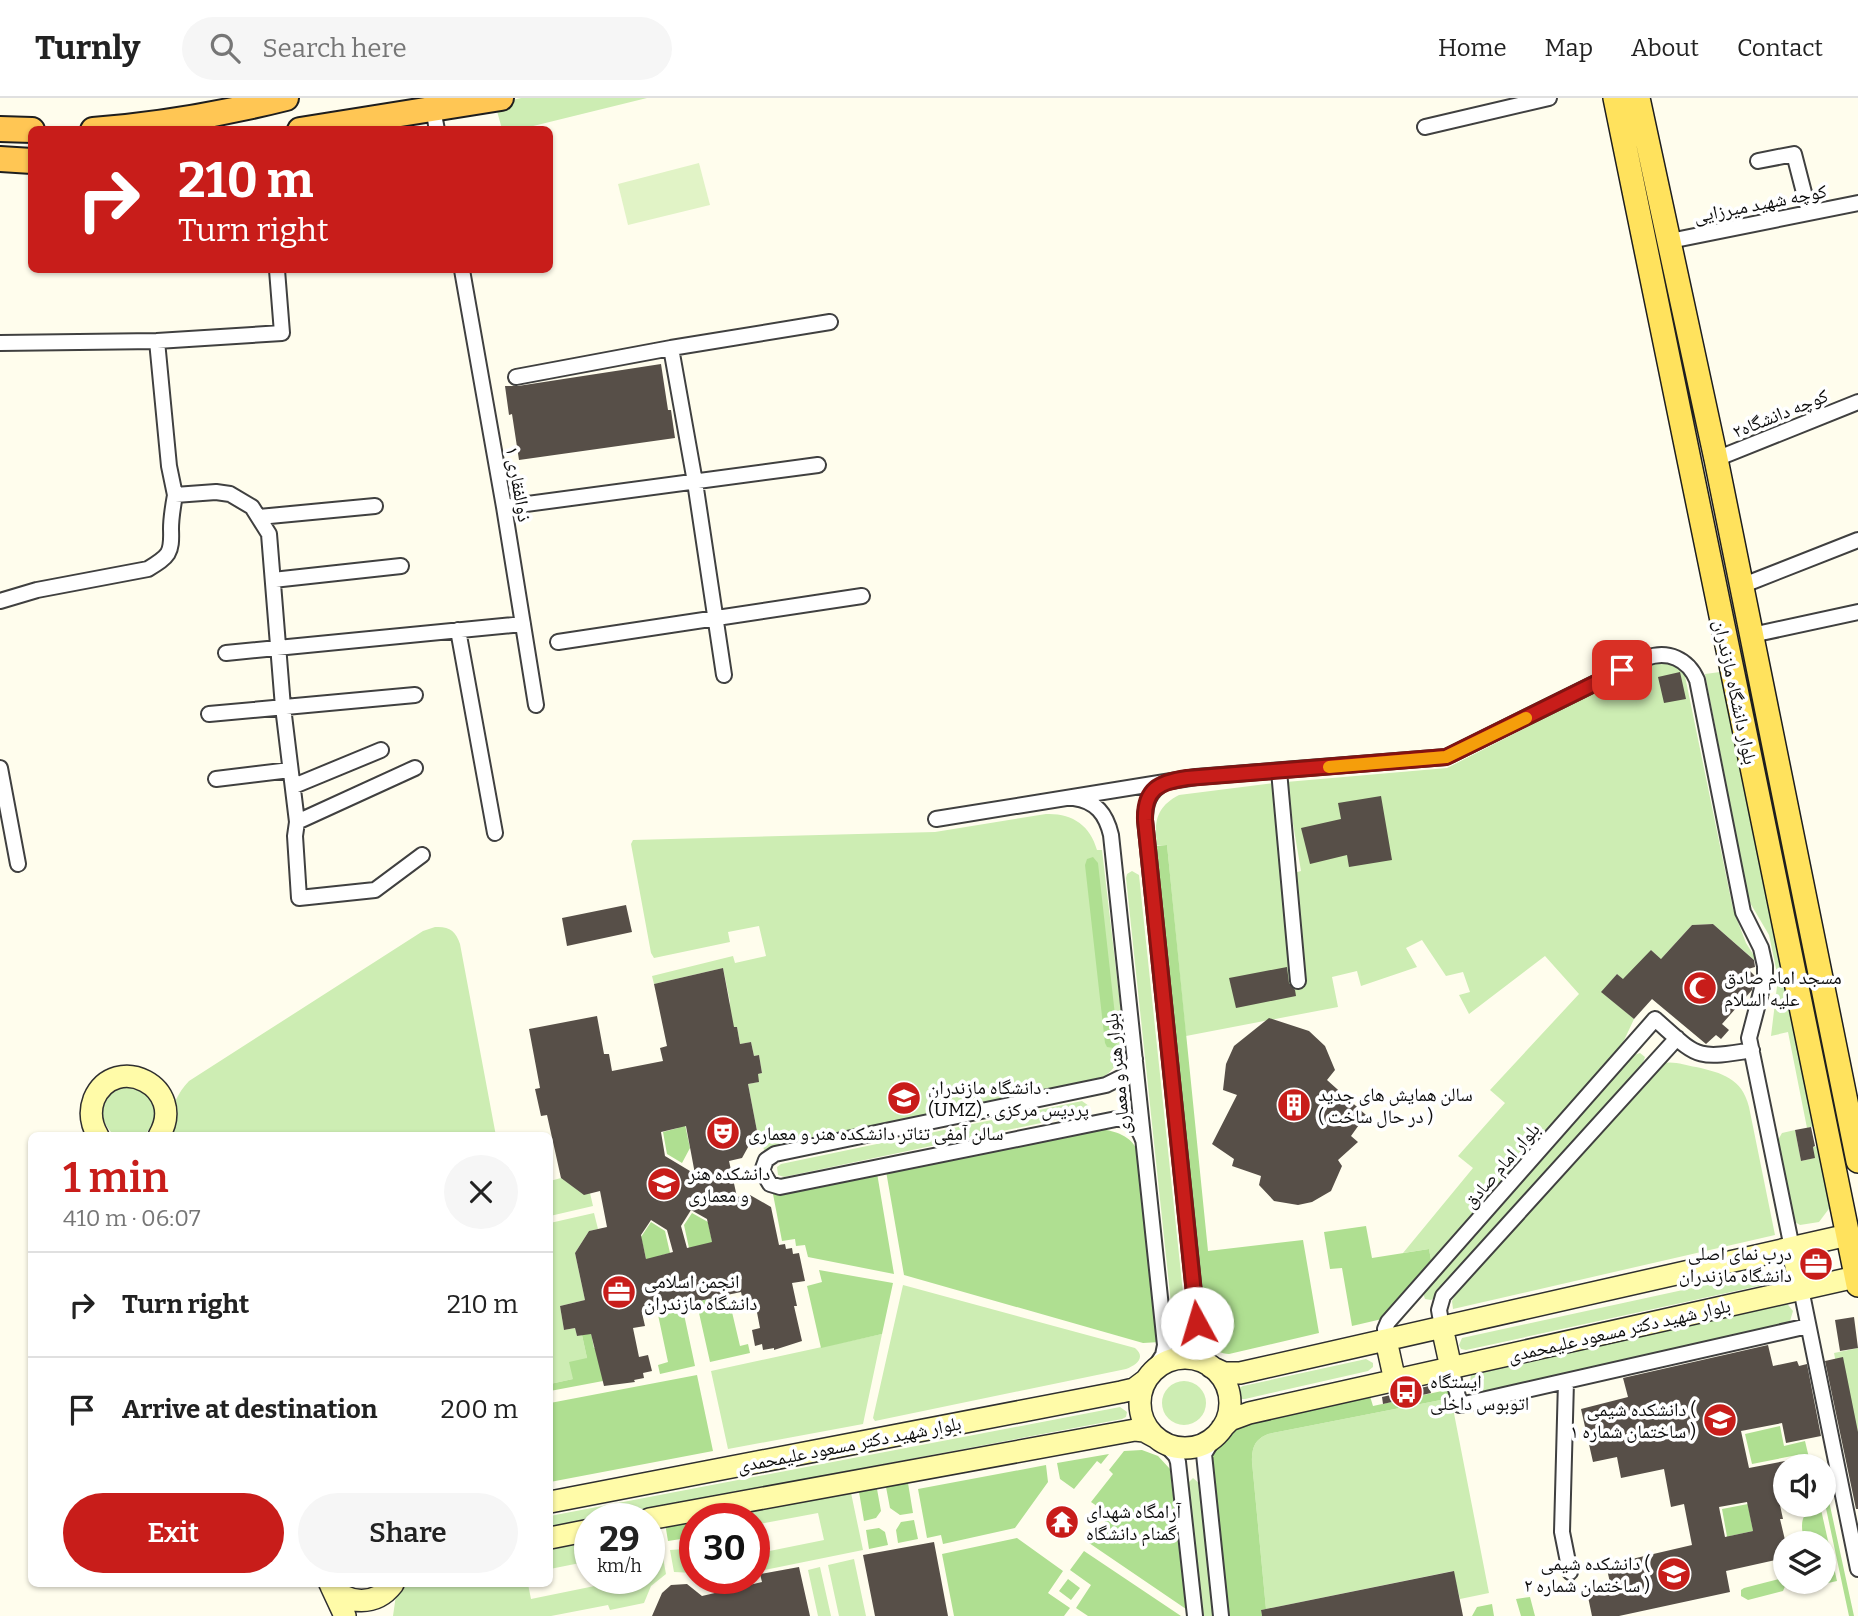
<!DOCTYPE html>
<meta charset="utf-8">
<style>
body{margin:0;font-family:Bitter,"Noto Naskh Arabic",serif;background:#f6f6f6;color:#222;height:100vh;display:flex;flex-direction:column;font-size:26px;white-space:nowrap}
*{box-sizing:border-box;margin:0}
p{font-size:23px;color:#767676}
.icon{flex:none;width:38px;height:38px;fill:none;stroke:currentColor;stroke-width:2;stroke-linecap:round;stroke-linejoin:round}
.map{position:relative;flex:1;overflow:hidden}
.details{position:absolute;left:28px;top:1034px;width:525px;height:455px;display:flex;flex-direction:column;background:#fff;border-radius:10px;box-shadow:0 2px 5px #0004}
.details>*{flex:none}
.guide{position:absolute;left:28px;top:28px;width:525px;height:147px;border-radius:10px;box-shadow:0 2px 5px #0004;background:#c81d1a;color:#fff;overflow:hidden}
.fabs{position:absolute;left:1773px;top:1356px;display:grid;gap:14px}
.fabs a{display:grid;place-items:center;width:63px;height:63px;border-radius:50%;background:#fff;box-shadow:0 2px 5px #0004;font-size:35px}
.speed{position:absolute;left:574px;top:1405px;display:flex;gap:14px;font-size:35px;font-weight:700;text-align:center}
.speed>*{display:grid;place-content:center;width:91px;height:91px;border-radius:50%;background:#fff;box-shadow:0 2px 5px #0004;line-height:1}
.speed small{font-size:18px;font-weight:400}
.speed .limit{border:10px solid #d22;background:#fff;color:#111}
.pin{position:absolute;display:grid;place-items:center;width:60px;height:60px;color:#fff;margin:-30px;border-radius:14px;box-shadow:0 4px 10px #0006}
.me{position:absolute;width:77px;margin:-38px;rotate:354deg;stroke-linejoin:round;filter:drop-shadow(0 0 5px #0008)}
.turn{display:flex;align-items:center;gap:24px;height:147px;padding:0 35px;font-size:32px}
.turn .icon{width:91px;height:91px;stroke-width:2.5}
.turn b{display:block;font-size:49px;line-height:60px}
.round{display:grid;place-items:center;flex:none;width:74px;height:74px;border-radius:37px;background:#f6f6f6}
.head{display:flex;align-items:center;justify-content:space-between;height:119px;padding:0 35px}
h1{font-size:42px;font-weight:600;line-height:52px;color:#c81d1a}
.cta{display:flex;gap:14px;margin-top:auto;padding:14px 35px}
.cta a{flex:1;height:80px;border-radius:42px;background:#c81d1a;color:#fff;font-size:28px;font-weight:600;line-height:80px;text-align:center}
.cta a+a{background:#f6f6f6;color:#222}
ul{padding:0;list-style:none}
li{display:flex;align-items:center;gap:21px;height:105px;padding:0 35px;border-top:2px solid #e0e0e0}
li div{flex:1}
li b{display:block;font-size:26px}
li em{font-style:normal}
header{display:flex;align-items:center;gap:42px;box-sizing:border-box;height:98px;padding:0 35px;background:#fff;border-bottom:2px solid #e0e0e0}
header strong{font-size:33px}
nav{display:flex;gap:38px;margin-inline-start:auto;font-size:24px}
.search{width:490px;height:63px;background:#f6f6f6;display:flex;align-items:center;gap:18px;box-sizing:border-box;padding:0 24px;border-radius:38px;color:#767676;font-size:26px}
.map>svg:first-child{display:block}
</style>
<header>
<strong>Turnly</strong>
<div class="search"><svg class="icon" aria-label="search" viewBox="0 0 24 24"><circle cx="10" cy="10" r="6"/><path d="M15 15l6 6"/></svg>Search here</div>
<nav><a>Home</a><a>Map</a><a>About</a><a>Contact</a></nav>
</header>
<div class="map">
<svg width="1858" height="1518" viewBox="0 0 1858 1518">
<rect width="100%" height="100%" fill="#fffded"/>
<path fill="#cdedb3" d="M521,0H647L517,32L502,31L495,6Z
M1661,564L1677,568L1685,578L1733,811L1746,845L1760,867L1713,826L1692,827L1661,861L1651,852L1634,891L1617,876L1602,894L1634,921L1620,951L1431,1162L1429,1151L1403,1155L1473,1070L1458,1058L1505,1005L1490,992L1579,896L1545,858L1469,916L1459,897L1470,894L1463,874L1446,878L1422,842L1406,850L1417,869L1361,888L1357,873L1332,879L1338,909L1186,938L1167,747H1157C1154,724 1156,709 1179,697L1274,685L1288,862L1293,863L1294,775L1301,773L1286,684L1447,670L1651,566Z
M1720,574L1815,1028L1807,1030L1788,934L1771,938L1778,880L1769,837L1749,803L1705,576Z
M1046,716C1072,715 1090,727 1097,752H1102L1124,939C1123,963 1111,979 1088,986L764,1052L760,1033H757L748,986L758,984V976L762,975L759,957L754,958L751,944L740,946L737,929L723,932L730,904L723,870L654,886L652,878L733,858L735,865L766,858L759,828L728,834L730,844L654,860L651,855L631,746L633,742L935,734Z
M1132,773L1139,777L1188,1242L1183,1248L1177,1247L1175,1243L1126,780L1127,776Z
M435,829C449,828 456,833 460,846L496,1038H172C167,1019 175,997 189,983L423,833Z
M1640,955L1645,959L1643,965L1434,1200L1431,1202L1425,1201L1423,1195L1425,1192L1634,957Z
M1663,965C1675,963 1685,967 1696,969C1722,975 1742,980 1749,1009L1775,1137L1453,1211L1452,1203L1458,1192L1654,972Z
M103 1015a26 26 0 1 1 52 0a26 26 0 1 1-52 0Z
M1082,1003L1089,1008V1012L1084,1016L784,1079L778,1077L777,1069L781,1066Z
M1795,1032L1801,1063L1814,1060L1813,1049L1819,1048L1831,1108L1819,1124L1800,1127L1795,1124L1778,1042L1782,1035Z
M561,1080L584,1096L590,1095L593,1108L550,1118V1083Z
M594,1115L598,1131L589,1133L575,1155L585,1202L560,1208L564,1232L575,1230L577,1238L582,1237L587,1260L573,1281L550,1286V1125Z
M1775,1172L1780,1173L1783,1177L1781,1182L1777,1184L1466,1252L1461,1251L1459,1247L1462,1240Z
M903,1187L1135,1250C1146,1259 1137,1267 1126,1271L875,1323L873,1320Z
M1785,1203L1793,1213L1790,1223L1785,1227L1481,1296L1473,1293L1470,1288L1471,1275Z
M882,1236L863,1326L728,1351L711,1273Z
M1858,1250V1375L1834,1255Z
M1366,1261L1373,1265V1269L1368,1273L1245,1301H1241L1237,1296L1239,1290L1243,1288Z
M1162 1305a22 22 0 1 1 44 0a22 22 0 1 1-44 0Z
M1451,1300L1489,1495L1460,1501L1453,1473L1266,1511L1252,1364C1252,1350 1254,1342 1268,1336Z
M1120,1309L1127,1314L1126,1319L1122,1321L550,1429V1418Z
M1193,1380L1200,1386L1214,1518H1202L1188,1385Z
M850,1390L863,1452L754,1474V1456L824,1442L818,1415L754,1427V1421H723L732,1412Z
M580,1440L590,1445V1463L550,1471V1446Z
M684,1451L695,1453V1475L674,1474L670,1452Z
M662,1454L666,1476L651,1488L644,1505L610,1512L608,1507L551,1518H393L396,1497L403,1486H528L531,1501L629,1481L649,1480V1460Z
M854,1461L866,1518H839L828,1467Z
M820,1469L831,1518H818L808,1472Z
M754,1477L755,1481L714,1491L705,1481L754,1480Z"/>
<path fill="#afdf91" d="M1167,747L1208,1153L1303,1142L1319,1235L1229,1256C1213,1256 1208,1241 1202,1227L1154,748Z
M1093,759L1098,765L1118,944L1113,950L1107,949L1105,945L1085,767L1087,761Z
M684,1022L690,1050L682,1065L667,1056L663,1034L678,1030L677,1024Z
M1101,1031C1115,1033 1131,1038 1137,1052L1160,1244L1143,1245L904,1177L886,1073Z
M877,1075L894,1176L808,1159L805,1147L796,1148L795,1141L782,1143L773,1096Z
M692,1115L708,1124L713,1148L689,1150L684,1127Z
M651,1124L665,1133L670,1155L659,1158V1162L647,1165L641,1139Z
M1366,1128L1372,1160L1429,1151L1431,1162L1382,1221L1352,1228L1342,1170L1330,1171L1324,1134Z
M819,1172L893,1185L882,1236L821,1250L807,1188L822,1184Z
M728,1197L740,1248L748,1246L750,1255L710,1264L697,1206L699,1203Z
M682,1207L695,1268L660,1276L658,1267L668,1264L657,1212Z
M591,1235L594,1250L605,1248L603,1283L550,1293V1286L573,1281L569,1264L587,1260L582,1237Z
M697,1277L713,1353L550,1384V1305Z
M1446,1278L1451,1300L1268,1336C1254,1342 1252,1350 1252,1364L1266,1511L1261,1512L1262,1518H1226L1210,1360L1227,1330L1369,1295L1373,1308L1442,1293L1440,1279Z
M1780,1328L1784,1348L1805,1343L1811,1368H1800L1797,1357L1752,1366L1745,1336Z
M1142,1352L1158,1358L1170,1371L1186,1511L1089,1445L1110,1417L1091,1404L1113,1376L1109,1372L1124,1353Z
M1109,1356L1101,1366L1097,1363L1074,1391L1060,1381L1057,1365Z
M1046,1367L1048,1384L1015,1430L943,1446L941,1437L927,1440L918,1391Z
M1824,1380L1854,1518H1849L1824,1401Z
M908,1385L913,1415L900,1417L890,1410L886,1389Z
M877,1391L881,1413L876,1420L864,1423L859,1394Z
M1748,1406L1753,1433L1730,1438L1732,1466L1722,1411Z
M1820,1407L1837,1483L1815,1488L1814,1484H1824V1446L1805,1445C1800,1428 1799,1413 1820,1407Z
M695,1421V1426L681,1441L668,1443L665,1425Z
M914,1422L918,1441L898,1445L896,1432L901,1424Z
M879,1430L885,1434L888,1447L869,1451L866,1432Z
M1017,1440L1063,1473L1048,1495L1070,1510L1064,1518H954L942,1456Z
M1084,1453L1181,1518H1088L1076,1510L1091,1487L1070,1472Z
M1068,1481L1080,1490L1071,1502L1059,1493Z
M1779,1481L1786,1486L1783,1493L1748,1502L1741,1498V1492L1744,1490Z
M1530,1499L1535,1518H1521L1516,1501Z
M1492,1506L1494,1518H1472L1477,1509Z"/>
<path fill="#e1f3c6" d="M699,65L710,107L628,127L618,86Z"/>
<path fill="#574f48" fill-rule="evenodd" d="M661,266L668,312H671L675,340L519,362L512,316L509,317L505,288H518Z
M1680,574L1686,601L1664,605L1658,579Z
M1381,698L1392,762L1349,769L1347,757L1310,766L1301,730L1341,721L1338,705Z
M626,807L632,834L567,848L562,820Z
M1713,826L1754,862L1755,869L1748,871L1755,878L1752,892L1722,926L1729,932L1721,941L1716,937L1706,946L1652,901L1634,921L1601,894L1617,876L1623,881L1651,852L1661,861L1692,827Z
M1287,869L1289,885L1295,892L1296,898L1236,910L1229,880Z
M723,870L734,929H737L740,946L751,944L754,958L759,957L762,975L758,976L759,984L748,986L757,1033L742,1060L729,1063L737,1099L750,1097L771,1109L779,1147L785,1146L786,1151L792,1150L793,1156L799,1155L805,1183L792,1185L797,1208H794L802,1243L774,1252V1250L763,1252L762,1246L755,1248L752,1232L760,1230L755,1204L744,1207L741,1194L699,1203L700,1205L682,1209V1207L642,1215L645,1228L633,1230L639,1259L648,1257L652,1273L643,1275L644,1280L634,1282L635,1284L604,1288L591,1236L577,1238L575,1230L564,1232L560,1208L585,1202L575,1155L589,1133L607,1129L600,1093L584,1097L561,1080L547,1017L541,1018L535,991L540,990L529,931L597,918L604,956H609L612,973L663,963L660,950L667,948L654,886ZM686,1028L695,1076L665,1058L661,1034ZM691,1112L707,1121L712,1144L687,1150L681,1128ZM651,1122L667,1132L673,1154L646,1161L641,1137Z
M1269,920L1309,933L1325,948L1335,972L1327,982L1366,1017L1351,1038L1358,1044L1338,1062L1342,1068L1331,1093L1312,1104L1298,1107L1274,1103L1259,1087L1261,1078L1232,1068L1234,1061L1212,1046L1237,997L1223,992L1226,966L1234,948Z
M1811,1029L1815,1048L1813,1049L1815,1060L1801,1063L1795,1032Z
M1824,1156L1827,1172L1811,1176L1808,1160Z
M1854,1219L1858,1250L1840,1253L1835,1222Z
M1768,1247L1773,1268L1797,1263L1799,1268L1807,1266L1821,1338L1786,1345L1782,1325L1741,1333L1749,1370L1785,1363V1397L1778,1398L1783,1421H1780L1785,1442V1460L1726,1473L1730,1494L1619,1518H1592L1587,1494L1611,1489L1606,1467L1692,1447L1684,1406L1671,1409L1664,1371L1621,1380L1617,1359L1593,1364L1581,1311L1628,1299L1623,1280ZM1747,1404L1753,1433L1725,1439L1719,1409Z
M1843,1259L1858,1334V1411H1856L1825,1263Z
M1429,1288L1431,1295L1383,1306L1382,1299Z
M934,1444L948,1518H875L863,1457Z
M799,1469L810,1518H652L662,1495L671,1487L687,1486L702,1498L762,1484L760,1476Z
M1454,1473L1463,1518H1262L1261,1512Z"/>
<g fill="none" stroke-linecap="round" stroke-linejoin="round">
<g stroke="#404040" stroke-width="18">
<path id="minor" d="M433,11L437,32
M1425,29L1549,0
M1758,63L1794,56L1809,114
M1670,143L1858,105
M462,172L504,409L536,607
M157,243L282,235L277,172
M0,245L157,243L169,368L175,397L216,394L230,396L252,409L269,436L283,609L297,724L415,670
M671,250L695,384L724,577
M516,279L671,250L830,224
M1716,361L1858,304
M504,409L818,367
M259,419L375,408
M273,482L401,468
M1741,488L1858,442
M0,503L37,492L148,471C169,458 172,456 171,431C171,420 173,408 175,397
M458,532L495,735
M1752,537L1858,514
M558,544L862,498
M226,555L523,526
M209,616L415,597
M0,670L18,766
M1279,673L1298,883
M216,681L290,672
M1164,685C1149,693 1145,706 1145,722L1200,1252L1207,1266
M294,688L381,652
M1074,700C1096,703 1106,716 1111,737L1165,1247L1163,1257L1152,1274
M936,721L1196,679L1446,659L1646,560C1668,552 1688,561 1697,582L1743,814L1761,850L1765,868V879L1749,940L1792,1150
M297,724L295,738L299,800L375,792L422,757
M1135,961L1128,976L1106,987L775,1056L766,1062L762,1073L770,1086L780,1089L1116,1021C1132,1020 1138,1028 1143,1042
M1801,1191L1858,1471
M1442,1229L1439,1212L1443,1198L1677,940
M1386,1242L1385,1231L1388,1224L1655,921C1698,959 1694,962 1752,952
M1451,1270L1460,1307L1808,1228
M1566,1283L1562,1434L1570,1474
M1215,1338L1204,1356L1221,1518
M1161,1342L1176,1358L1178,1364L1195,1518"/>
</g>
<g stroke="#2f2f2f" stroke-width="24">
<path id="secondary" d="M98,1038C91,1026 89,1014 94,1001C115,953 188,989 159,1038
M1792,1150L1801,1191
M1442,1229L1451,1270
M1386,1242L1395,1283
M1140 1305a45 45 0 1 1 90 0a45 45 0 1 1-90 0Z
M1211,1269L1224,1275H1240L1848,1137
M1222,1330L1230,1322L1249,1315L1856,1179
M550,1404L1121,1294L1134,1291L1146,1282
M649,1421L1135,1332L1144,1333L1157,1340
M550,1440L590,1432
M330,1486C347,1508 376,1508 393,1486
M331,1488L345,1518"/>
</g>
<g stroke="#1e1e1e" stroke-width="26">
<path id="primary" d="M1615,0L1858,1187
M1638,0L1716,361L1858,1063"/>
</g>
<g stroke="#1e1e1e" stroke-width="28">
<path id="trunk" d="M0,31L32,32
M93,32C159,27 222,16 286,0
M300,32L501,0
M0,61L32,63"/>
</g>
<use href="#minor" stroke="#fff" stroke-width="14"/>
<use href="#secondary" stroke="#fffba8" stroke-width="21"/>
<use href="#primary" stroke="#ffe25d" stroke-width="23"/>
<use href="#trunk" stroke="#ffc654" stroke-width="24"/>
</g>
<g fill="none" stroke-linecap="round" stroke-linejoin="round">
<g stroke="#821311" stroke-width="18">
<path id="route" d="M1197,1225L1145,722C1144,691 1159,684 1187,680L1446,659L1622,572"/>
</g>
<use href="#route" stroke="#c81d1a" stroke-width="12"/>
<path stroke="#f59e0b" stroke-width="12" d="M1329,669L1446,659L1526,620"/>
</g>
<defs>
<g id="mosque-disc" transform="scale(1.75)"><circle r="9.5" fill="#c81d1a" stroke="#fff"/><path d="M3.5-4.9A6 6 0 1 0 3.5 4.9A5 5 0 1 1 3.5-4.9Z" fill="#fff"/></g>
<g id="university-disc" transform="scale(1.75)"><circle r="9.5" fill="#c81d1a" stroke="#fff"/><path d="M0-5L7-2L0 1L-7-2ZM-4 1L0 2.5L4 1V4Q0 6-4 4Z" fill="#fff"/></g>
<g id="building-disc" transform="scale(1.75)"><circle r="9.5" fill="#c81d1a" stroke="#fff"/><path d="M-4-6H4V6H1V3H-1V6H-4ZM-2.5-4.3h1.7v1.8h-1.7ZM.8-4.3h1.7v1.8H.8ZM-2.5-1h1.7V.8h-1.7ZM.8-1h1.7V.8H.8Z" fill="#fff"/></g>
<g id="theatre-disc" transform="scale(1.75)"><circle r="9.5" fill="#c81d1a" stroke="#fff"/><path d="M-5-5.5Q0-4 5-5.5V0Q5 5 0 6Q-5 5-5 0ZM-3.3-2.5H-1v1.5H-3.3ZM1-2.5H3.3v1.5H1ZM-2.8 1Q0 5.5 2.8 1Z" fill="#fff"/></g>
<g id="office-disc" transform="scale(1.75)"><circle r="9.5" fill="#c81d1a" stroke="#fff"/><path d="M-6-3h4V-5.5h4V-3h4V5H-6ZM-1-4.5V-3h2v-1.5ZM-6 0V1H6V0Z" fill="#fff"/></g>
<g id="bus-disc" transform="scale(1.75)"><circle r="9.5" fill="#c81d1a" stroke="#fff"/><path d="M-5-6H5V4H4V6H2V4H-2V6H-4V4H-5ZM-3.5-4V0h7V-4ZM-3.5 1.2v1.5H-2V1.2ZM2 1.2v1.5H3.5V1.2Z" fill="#fff"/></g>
<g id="temple-disc" transform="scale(1.75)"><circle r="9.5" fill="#c81d1a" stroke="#fff"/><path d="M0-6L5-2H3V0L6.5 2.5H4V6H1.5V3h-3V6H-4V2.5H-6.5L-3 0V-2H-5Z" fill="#fff"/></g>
</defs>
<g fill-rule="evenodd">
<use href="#mosque-disc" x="1700" y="890"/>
<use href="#university-disc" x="904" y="1000"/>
<use href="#building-disc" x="1294" y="1007"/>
<use href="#theatre-disc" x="723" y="1035"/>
<use href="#university-disc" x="664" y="1086"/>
<use href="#office-disc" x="1816" y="1166"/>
<use href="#office-disc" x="619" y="1194"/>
<use href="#bus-disc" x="1406" y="1294"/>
<use href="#university-disc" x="1720" y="1322"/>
<use href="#temple-disc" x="1062" y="1424"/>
<use href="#university-disc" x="1674" y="1476"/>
</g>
<g text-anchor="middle" stroke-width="7" stroke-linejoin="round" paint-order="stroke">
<g font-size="19" fill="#0d0d0d" stroke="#fff">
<text transform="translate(1760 105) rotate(-11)" y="7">کوچه شهید میرزایی</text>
<text transform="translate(1780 315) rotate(-22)" y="7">کوچه دانشگاه۲</text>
<text transform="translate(519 386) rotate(80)" y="7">ذوالفقاری ۱</text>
<text transform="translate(1736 594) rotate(78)" y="7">بلوار دانشگاه مازندران</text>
<text transform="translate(1117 976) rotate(-96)" y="7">بلوار هنر و معماری</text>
<text transform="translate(1501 1067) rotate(-49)" y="7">بلوار امام صادق</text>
<text transform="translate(1619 1232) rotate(-13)" y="7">بلوار شهید دکتر مسعود علیمحمدی</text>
<text transform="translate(849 1346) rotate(-11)" y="7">بلوار شهید دکتر مسعود علیمحمدی</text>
</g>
<g font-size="19" fill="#0d0d0d" stroke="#fff" text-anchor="start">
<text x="1724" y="886">مسجد امام صادق<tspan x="1724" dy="22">علیه السلام</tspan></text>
<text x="928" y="996">دانشگاه مازندران .<tspan x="928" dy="22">(UMZ) . پردیس مرکزی</tspan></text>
<text x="1318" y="1003">سالن همایش های جدید<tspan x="1318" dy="22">( در حال ساخت )</tspan></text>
<text x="748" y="1042">سالن آمفی تئاتر دانشکده هنر و معماری</text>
<text x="688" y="1082">دانشکده هنر<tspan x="688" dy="22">و معماری</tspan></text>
<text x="1792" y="1162" text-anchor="end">درب نمای اصلی<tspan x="1792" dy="22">دانشگاه مازندران</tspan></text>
<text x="644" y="1190">انجمن اسلامی<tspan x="644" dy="22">دانشگاه مازندران</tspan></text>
<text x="1430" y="1290">ایستگاه<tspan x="1430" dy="22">اتوبوس داخلی</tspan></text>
<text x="1696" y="1318" text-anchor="end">دانشکده شیمی (<tspan x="1696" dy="22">ساختمان شماره ۱ )</tspan></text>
<text x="1086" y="1420">آرامگاه شهدای<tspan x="1086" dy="22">گمنام دانشگاه</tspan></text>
<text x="1650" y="1472" text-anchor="end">دانشکده شیمی (<tspan x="1650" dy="22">ساختمان شماره ۲ )</tspan></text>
</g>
</g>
</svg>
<div class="fabs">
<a><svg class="icon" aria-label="sound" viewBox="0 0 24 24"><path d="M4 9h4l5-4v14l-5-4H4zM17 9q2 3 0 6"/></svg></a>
<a><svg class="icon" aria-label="layers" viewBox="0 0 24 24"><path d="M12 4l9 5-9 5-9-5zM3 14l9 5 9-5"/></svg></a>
</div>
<div class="speed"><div>29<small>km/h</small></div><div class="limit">30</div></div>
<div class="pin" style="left:1622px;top:572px;background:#d93025"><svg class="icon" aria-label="arrive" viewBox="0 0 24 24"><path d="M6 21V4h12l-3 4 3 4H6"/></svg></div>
<svg class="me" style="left:1197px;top:1225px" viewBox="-20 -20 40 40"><circle r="19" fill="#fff"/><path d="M0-13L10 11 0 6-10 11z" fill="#c81d1a"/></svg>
<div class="guide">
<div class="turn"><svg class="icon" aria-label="right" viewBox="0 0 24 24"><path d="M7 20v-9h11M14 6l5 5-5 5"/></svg><div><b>210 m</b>Turn right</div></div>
</div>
<section class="details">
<div class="head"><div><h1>1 min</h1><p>410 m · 06:07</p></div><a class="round"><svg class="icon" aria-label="close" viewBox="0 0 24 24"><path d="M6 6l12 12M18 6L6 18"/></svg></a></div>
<ul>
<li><svg class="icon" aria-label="right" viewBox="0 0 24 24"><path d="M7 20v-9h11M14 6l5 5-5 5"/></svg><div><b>Turn right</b></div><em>210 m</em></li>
<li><svg class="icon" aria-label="arrive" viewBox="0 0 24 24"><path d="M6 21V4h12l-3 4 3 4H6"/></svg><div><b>Arrive at destination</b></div><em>200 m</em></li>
</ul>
<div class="cta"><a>Exit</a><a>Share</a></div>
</section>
</div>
